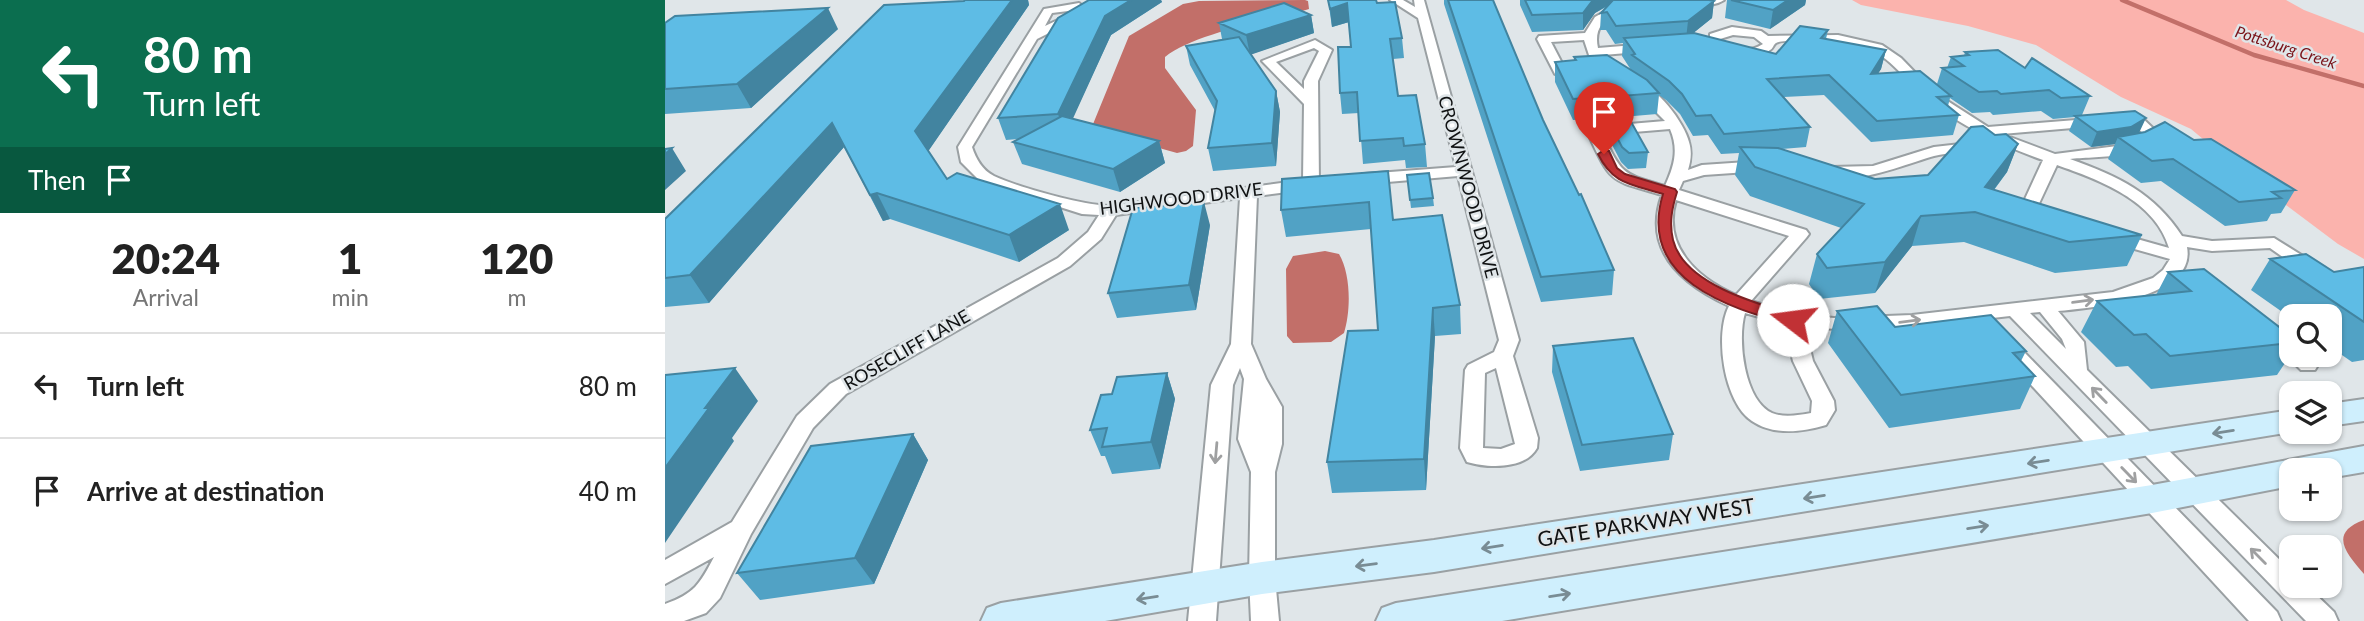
<!DOCTYPE html>
<meta charset="utf-8">
<style>
body{margin:0;font-family:Lato,sans-serif;background:#f6f6f6;color:#222;height:100vh;display:flex;flex-direction:column;font-size:26px;white-space:nowrap}
*{box-sizing:border-box;margin:0}
p{font-size:23px;color:#767676}
.icon{flex:none;width:38px;height:38px;fill:none;stroke:currentColor;stroke-width:2;stroke-linecap:round;stroke-linejoin:round}
.map{position:relative;flex:1;overflow:hidden}
.sheet{display:flex;flex-direction:column;background:#fff;width:665px}
.sheet>*{flex:none}
.guide{background:#0b6e4f;color:#fff;overflow:hidden}
.tools{position:absolute;left:1614px;top:304px;display:grid;gap:14px}
.tools a{display:grid;place-items:center;width:63px;height:63px;border-radius:14px;background:#fff;box-shadow:0 2px 5px #0004;font-size:35px}
.pin{position:absolute;display:grid;place-items:center;width:60px;height:60px;color:#fff;margin:-72px -30px;border-radius:50% 50% 50% 0;rotate:-45deg;box-shadow:0 0 7px #0007}
.pin .icon{rotate:45deg}
.me{position:absolute;width:77px;margin:-38px;rotate:285deg;stroke-linejoin:round;filter:drop-shadow(0 0 5px #0008)}
.turn{display:flex;align-items:center;gap:24px;height:147px;padding:0 28px;font-size:32px}
.turn .icon{width:91px;height:91px;stroke-width:2.5}
.turn b{display:block;font-size:49px;line-height:60px}
.then{display:flex;align-items:center;height:66px;padding:0 28px;background:#0003;gap:14px;font-size:26px}
.eta{display:flex;justify-content:space-evenly;align-items:center;height:119px;text-align:center}
.eta b{font-size:42px;font-weight:800;line-height:49px}
ul{padding:0;list-style:none}
li{display:flex;align-items:center;gap:21px;height:105px;padding:0 28px;border-top:2px solid #e0e0e0}
li div{flex:1}
li b{display:block;font-size:26px}
li em{font-style:normal}
main{display:flex;flex:1;min-height:0}
.map>svg:first-child{display:block}
</style>
<main>
<section class="sheet">
<div class="guide">
<div class="turn"><svg class="icon" aria-label="left" viewBox="0 0 24 24"><path d="M17 20v-9H6M10 6l-5 5 5 5"/></svg><div><b>80 m</b>Turn left</div></div>
<div class="then">Then<svg class="icon" aria-label="arrive" viewBox="0 0 24 24"><path d="M6 21V4h12l-3 4 3 4H6"/></svg></div>
</div>
<div class="eta">
<div><b>20:24</b><p>Arrival</p></div>
<div><b>1</b><p>min</p></div>
<div><b>120</b><p>m</p></div>
</div>
<ul>
<li><svg class="icon" aria-label="left" viewBox="0 0 24 24"><path d="M17 20v-9H6M10 6l-5 5 5 5"/></svg><div><b>Turn left</b></div><em>80 m</em></li>
<li><svg class="icon" aria-label="arrive" viewBox="0 0 24 24"><path d="M6 21V4h12l-3 4 3 4H6"/></svg><div><b>Arrive at destination</b></div><em>40 m</em></li>
</ul>
</section>
<div class="map">
<svg width="1699" height="621" viewBox="0 0 1699 621">
<rect width="100%" height="100%" fill="#e0e6e9"/>
<path fill="#fbb3ad" d="M1187,0H1621L1639,10L1699,33V259L1673,244L1581,175L1526,129L1456,97L1371,45L1303,26L1196,5Z"/>
<path fill="#c26f69" d="M534,1L640,0L643,1L644,9C607,20 529,33 500,57V68L531,110L528,146L521,151L512,153L426,129L464,36L518,4Z
M660,251L674,254C686,274 686,311 679,333L666,342L628,343L622,336L621,269L628,256Z
M1699,520V574C1681,553 1663,533 1699,520Z"/>
<g fill="none" stroke-linecap="round" stroke-linejoin="round">
<path stroke="#c26f69" stroke-width="4.5" d="M1457,0L1589,55L1699,86"/>
<g stroke="#9aa0a3" stroke-width="4">
<path id="minor" d="M725,0H738L750,7L749,0H759L854,340L848,356L873,438L872,448C860,470 822,468 802,462L795,448L800,370L803,365L829,352L834,340L793,176L699,184L691,179L699,174L791,167L753,18ZM831,368L850,444L836,449L818,448L820,373Z
M961,0H976C957,14 926,16 933,48L982,44L986,45V51L938,55L955,71L949,75L924,55L919,40L886,42L899,67L909,66L915,70L909,74H890L872,39L874,36L920,33L930,17Z
M1000,0H1059C1047,8 1012,8 1000,0Z
M414,3L424,12L422,14L372,39L307,147C311,159 317,170 329,176C355,188 417,205 445,206L638,180L639,104L597,61L650,40L667,50L653,81L654,184L646,189L592,196L586,344L601,379L617,407V444L610,472V578L614,621H586L584,578L586,472L573,439L579,379L575,368L568,385L551,621H523L546,385L566,344L575,198L451,215L436,239L405,266L181,394L148,428L86,534L55,598L41,613L19,621H0V604C29,594 35,584 49,557L0,584V560L67,522L132,416L165,384L393,258L423,232L434,215L417,214L316,182L296,162L293,147L379,9ZM411,10L412,11L380,26L387,13ZM649,48L654,51L639,81V89L611,62Z
M1067,27L1096,31L1103,36L1173,35L1217,45L1236,58L1270,93L1323,127L1474,115L1492,132C1488,160 1427,156 1405,159C1453,176 1489,193 1517,236L1547,241L1609,238L1654,266L1657,270L1654,274H1642L1605,248L1547,251L1522,247C1532,298 1427,308 1393,311L1419,342L1422,370L1626,571V586H1642L1669,612L1673,621H1641L1345,316L1221,330L1140,328L1148,361L1169,401L1170,410L1161,425C1137,432 1109,436 1087,421C1059,403 1049,335 1064,306C1018,285 977,251 997,195C948,180 947,186 925,138L941,126L1000,121L969,90V84C989,81 1020,124 1024,142C1027,152 1026,160 1023,170L1037,165L1097,161L1105,166L1097,171L1039,175L1018,181L1014,190L1141,230L1144,234L1141,238L1086,301L1129,314L1169,318L1247,315L1448,292L1488,278L1498,270L1505,259L1441,241L1438,237L1441,233L1447,232L1504,248C1490,200 1434,180 1392,165L1371,210L1383,216L1381,220C1373,222 1359,219 1354,212L1378,160C1338,146 1300,128 1265,102C1241,83 1227,55 1196,46C1183,43 1122,37 1111,43C1108,45 1108,49 1105,50C1088,63 1061,56 1045,46V34ZM1068,35L1089,37L1098,44C1084,53 1069,50 1055,42V39ZM1466,123L1478,133L1469,142L1460,145L1390,154L1337,134ZM1005,129C1014,150 1009,166 1000,186C961,174 958,177 940,139L945,134ZM1011,200L1124,236L1071,295C1032,278 997,246 1011,200ZM1375,312L1397,339L1401,349L1365,313ZM1080,313L1119,324L1128,361L1147,401L1146,413C1134,415 1119,418 1107,413C1079,400 1072,339 1080,313Z
M1313,142L1318,143L1320,146L1318,149C1302,153 1285,152 1269,156C1246,162 1178,191 1158,172L1166,167L1208,166L1269,147Z
M1352,350L1359,352L1612,612L1616,621H1584L1345,362L1342,357L1345,352Z
M1624,350L1626,355H1644L1653,365L1650,370H1636L1621,355Z"/>
</g>
<g stroke="#9aa0a3" stroke-width="4">
<path id="secondary" d="M1699,399V421L1664,426V404Z
M1626,410V432L769,572L597,594L440,621H316L322,608L336,603L597,562L769,540Z
M1699,446V472L1664,478V471H1626V486L1487,513L837,621H711L717,608L731,603L1487,485Z"/>
</g>
<use href="#minor" fill="#fff" fill-rule="evenodd"/>
<use href="#secondary" fill="#cfeffd" fill-rule="evenodd"/>
</g>
<path fill="#51a2c5" d="M347,0H363L364,5L263,151L282,179L404,230L354,262L225,219L218,221L179,147L44,303L0,307V219Z
M424,0H496L497,2L446,35L407,119L494,141L500,163L455,192L357,164L348,142L354,139L341,140L333,118Z
M663,0L712,3L737,38L739,58L728,59L733,96L760,144L762,167L741,168L740,160L698,164L694,113L677,114L675,93L686,47L684,22L667,27Z
M779,0H828L878,120L949,270L947,295L876,302L779,4Z
M855,0L1049,1L1047,18L1028,33L1111,54L1163,30L1161,39L1221,50L1216,69L1213,73L1272,84L1277,68H1282L1286,57L1299,56L1300,52L1360,68L1425,96L1417,115L1474,133L1529,140L1630,190L1616,213L1606,214L1602,221L1560,226L1496,181L1476,183L1443,159L1450,144L1426,147L1404,131L1410,117L1388,119L1376,111L1328,115L1325,112L1307,113L1285,98L1283,106L1294,115L1288,135L1206,142L1159,95L1119,97L1145,127L1141,147L1117,149L1210,179L1263,175L1330,135L1353,144L1342,172L1329,190L1477,235L1462,266L1390,273L1299,242L1247,246L1210,293L1154,299L1144,284L1152,254L1176,228L1085,196L1070,175L1074,153L1056,154L1043,135L1028,136L1015,114L1001,100L994,95L992,114L957,117L956,122L983,152L981,168L963,169L956,162L944,139L945,124L937,125L934,118L908,120L890,82V62L909,60V57L966,70L957,56L958,43L950,44L941,30H935L936,13L941,7L930,13L918,30L867,32L855,5Z
M1062,0H1141L1140,5L1105,29L1060,18Z
M646,15L649,33L586,54L611,91L615,112L611,166L548,171L543,148L550,111L525,65L521,46L557,39L554,23Z
M0,23L173,29L86,108L0,114Z
M723,171L728,220L795,305L796,334L770,336L761,490L667,493L662,462L713,330L706,229L621,237L616,210Z
M742,175L768,198L769,206L746,208Z
M545,225L531,310L452,318L443,293Z
M1605,259L1669,272L1699,267V360L1687,362L1664,346V317H1626V318L1586,290Z
M1503,272L1626,336V354L1612,375L1486,389L1463,366L1451,367L1416,332L1432,301L1491,295Z
M1172,311L1230,327L1361,351L1356,361L1370,376L1355,409L1224,428L1163,343Z
M888,346L1008,434L1004,460L915,471L887,372Z
M502,373L510,399L495,469L447,474L440,456H436L425,430L447,394Z
M248,434L263,460L209,584L95,600L72,573Z"/>
<path fill="#4284a0" d="M347,0H363L364,5L260,156L250,131Z
M466,0H496L497,2L446,35L400,136L393,114L440,16Z
M928,0H952L930,13L918,30V13Z
M1123,0H1141L1140,5L1105,29L1108,10Z
M1049,1L1047,18L1021,39L1023,21Z
M682,3L684,22L667,27L665,9Z
M163,8L173,29L86,108L72,84Z
M646,15L649,33L585,55L581,35Z
M1221,50L1216,69L1201,93L1206,74Z
M611,91L615,112L611,166L607,143Z
M958,101L956,122L937,125L939,104Z
M1481,118L1474,133L1459,142L1453,137L1450,144L1426,147L1432,132Z
M167,123L179,147L44,303L25,275Z
M494,141L500,163L455,192L448,169Z
M1353,144L1342,172L1312,212L1320,187Z
M7,148L21,171L0,190V154Z
M212,193L225,219L218,221L205,195Z
M539,202L545,225L531,310L524,285Z
M395,204L404,230L354,262L344,235Z
M1256,216L1247,246L1210,293L1220,262Z
M768,308L770,336L761,490L759,459Z
M70,368L93,401L67,438L69,441L0,543V468L40,408Z
M502,373L510,399L495,469L486,442Z
M248,434L263,460L209,584L190,558Z"/>
<path fill="#5ebce5" stroke="#4284a0" stroke-width="2" d="M300,0H347L250,131L282,179L292,173L395,204L344,235L212,193L205,195L167,123L25,275L0,278V219L219,5L299,1Z
M424,0H466L440,16L393,114L333,118L393,18Z
M663,0H711L712,3L730,2L737,38L725,39L733,96L751,95L760,144L739,146L738,138L695,141L692,92L675,93L673,47H686L682,3L665,9Z
M783,0H828L878,120L914,195L916,194L949,270L876,277Z
M860,0H928L918,13L867,15Z
M948,0H1044L1049,1L1023,21L951,26L942,12L936,13Z
M1066,0H1123L1108,10Z
M619,3L646,15L581,35L554,23Z
M163,8L72,84L0,89V23L10,16Z
M1135,26L1163,30L1156,38L1221,50L1206,74L1255,71L1286,96L1272,97L1294,115L1212,121L1164,75L1102,79L1145,127L1059,134L1046,115L1031,116L1017,94L1004,81L967,55L970,54L959,38L1029,33L1111,54Z
M574,37L611,91L607,143L543,148L552,101L521,46Z
M1333,50L1360,68L1367,58L1425,96L1396,98L1384,90L1336,94L1332,91L1314,92L1277,68L1299,66L1286,57L1304,55L1300,52Z
M942,55L982,80L994,93L955,96L958,101L939,104L935,97L908,99L890,62L911,60L909,57Z
M1470,111L1481,118L1466,127L1432,132L1410,116Z
M397,116L494,141L448,169L348,142Z
M965,120L983,152L964,153L957,147L945,124Z
M1500,122L1529,140L1546,139L1630,190L1607,192L1616,198L1574,202L1508,159L1487,161L1453,137L1480,132Z
M1318,126L1330,135L1341,134L1353,144L1320,187L1477,235L1404,242L1310,212L1256,216L1220,262L1162,268L1152,254L1199,204L1090,167L1075,147L1113,148L1210,179L1263,175L1306,127Z
M7,148L0,154V149Z
M723,171L728,220L777,215L795,305L768,308L759,459L662,462L683,331L713,330L704,202L616,210L617,179Z
M764,173L768,198L745,200L742,175Z
M539,202L524,285L443,293L468,208Z
M1641,254L1669,272L1699,267V322L1605,259Z
M1539,269L1626,336V343L1505,356L1481,334L1469,335L1432,301L1526,291L1503,272Z
M1212,306L1230,327L1326,315L1361,351L1348,353L1370,376L1236,395L1172,311Z
M968,338L1008,434L917,445L888,346Z
M70,368L40,408H44L0,468V375Z
M502,373L486,442L437,447L442,428L425,430L436,395L447,394L452,377Z
M248,434L190,558L72,573L146,446Z"/>
<defs><path id="oneway-shaft" d="M-6 0H5M1.5-3L5.5 0L1.5 3" fill="none" stroke-width="1.6" stroke-linecap="round" stroke-linejoin="round" transform="scale(1.75)"/></defs>
<g stroke="#9fa0a1">
<use href="#oneway-shaft" transform="translate(1418 301) rotate(-8)"/>
<use href="#oneway-shaft" transform="translate(1245 321) rotate(-7)"/>
<use href="#oneway-shaft" transform="translate(1434 395) rotate(-134)"/>
<use href="#oneway-shaft" transform="translate(551 453) rotate(95)"/>
<use href="#oneway-shaft" transform="translate(1464 475) rotate(46)"/>
<use href="#oneway-shaft" transform="translate(1593 556) rotate(-135)"/>
</g>
<g stroke="#798c94">
<use href="#oneway-shaft" transform="translate(1558 432) rotate(171)"/>
<use href="#oneway-shaft" transform="translate(1373 462) rotate(171)"/>
<use href="#oneway-shaft" transform="translate(1149 497) rotate(171)"/>
<use href="#oneway-shaft" transform="translate(1313 527) rotate(-9)"/>
<use href="#oneway-shaft" transform="translate(827 547) rotate(171)"/>
<use href="#oneway-shaft" transform="translate(701 565) rotate(173)"/>
<use href="#oneway-shaft" transform="translate(895 595) rotate(-9)"/>
<use href="#oneway-shaft" transform="translate(482 598) rotate(171)"/>
</g>
<path fill="#c13135" stroke="#7d2022" stroke-width="2" d="M939,150L944,151L952,168L960,174L1010,189L1012,192C1007,208 1004,223 1008,240C1019,285 1096,305 1134,316L1136,320L1134,323L1128,325C1062,308 972,279 998,194C967,184 948,185 933,154Z"/>
<g text-anchor="middle" stroke-width="5" stroke-linejoin="round" paint-order="stroke">
<g font-size="16" font-style="italic" fill="#791218" stroke="#e0e6e9">
<text transform="translate(1621 47) rotate(18)" y="6">Pottsburg Creek</text>
</g>
<g font-size="18" fill="#101213" stroke="#e0e6e9">
<text transform="translate(803 187) rotate(75)" y="6">CROWNWOOD DRIVE</text>
<text transform="translate(516 199) rotate(-7)" y="6">HIGHWOOD DRIVE</text>
<text transform="translate(242 350) rotate(-30)" y="6">ROSECLIFF LANE</text>
</g>
<g font-size="21" fill="#101213" stroke="#e0e6e9">
<text transform="translate(981 523) rotate(-9)" y="7">GATE PARKWAY WEST</text>
</g>
</g>
</svg>
<div class="tools">
<a><svg class="icon" aria-label="search" viewBox="0 0 24 24"><circle cx="10" cy="10" r="6"/><path d="M15 15l6 6"/></svg></a>
<a><svg class="icon" aria-label="layers" viewBox="0 0 24 24"><path d="M12 4l9 5-9 5-9-5zM3 14l9 5 9-5"/></svg></a>
<a>+</a>
<a>−</a>
</div>
<div class="pin" style="left:939px;top:154px;background:#d93025"><svg class="icon" aria-label="arrive" viewBox="0 0 24 24"><path d="M6 21V4h12l-3 4 3 4H6"/></svg></div>
<svg class="me" style="left:1128px;top:320px" viewBox="-20 -20 40 40"><circle r="19" fill="#fff"/><path d="M0-13L10 11 0 6-10 11z" fill="#c13135"/></svg>
</div>
</main>
